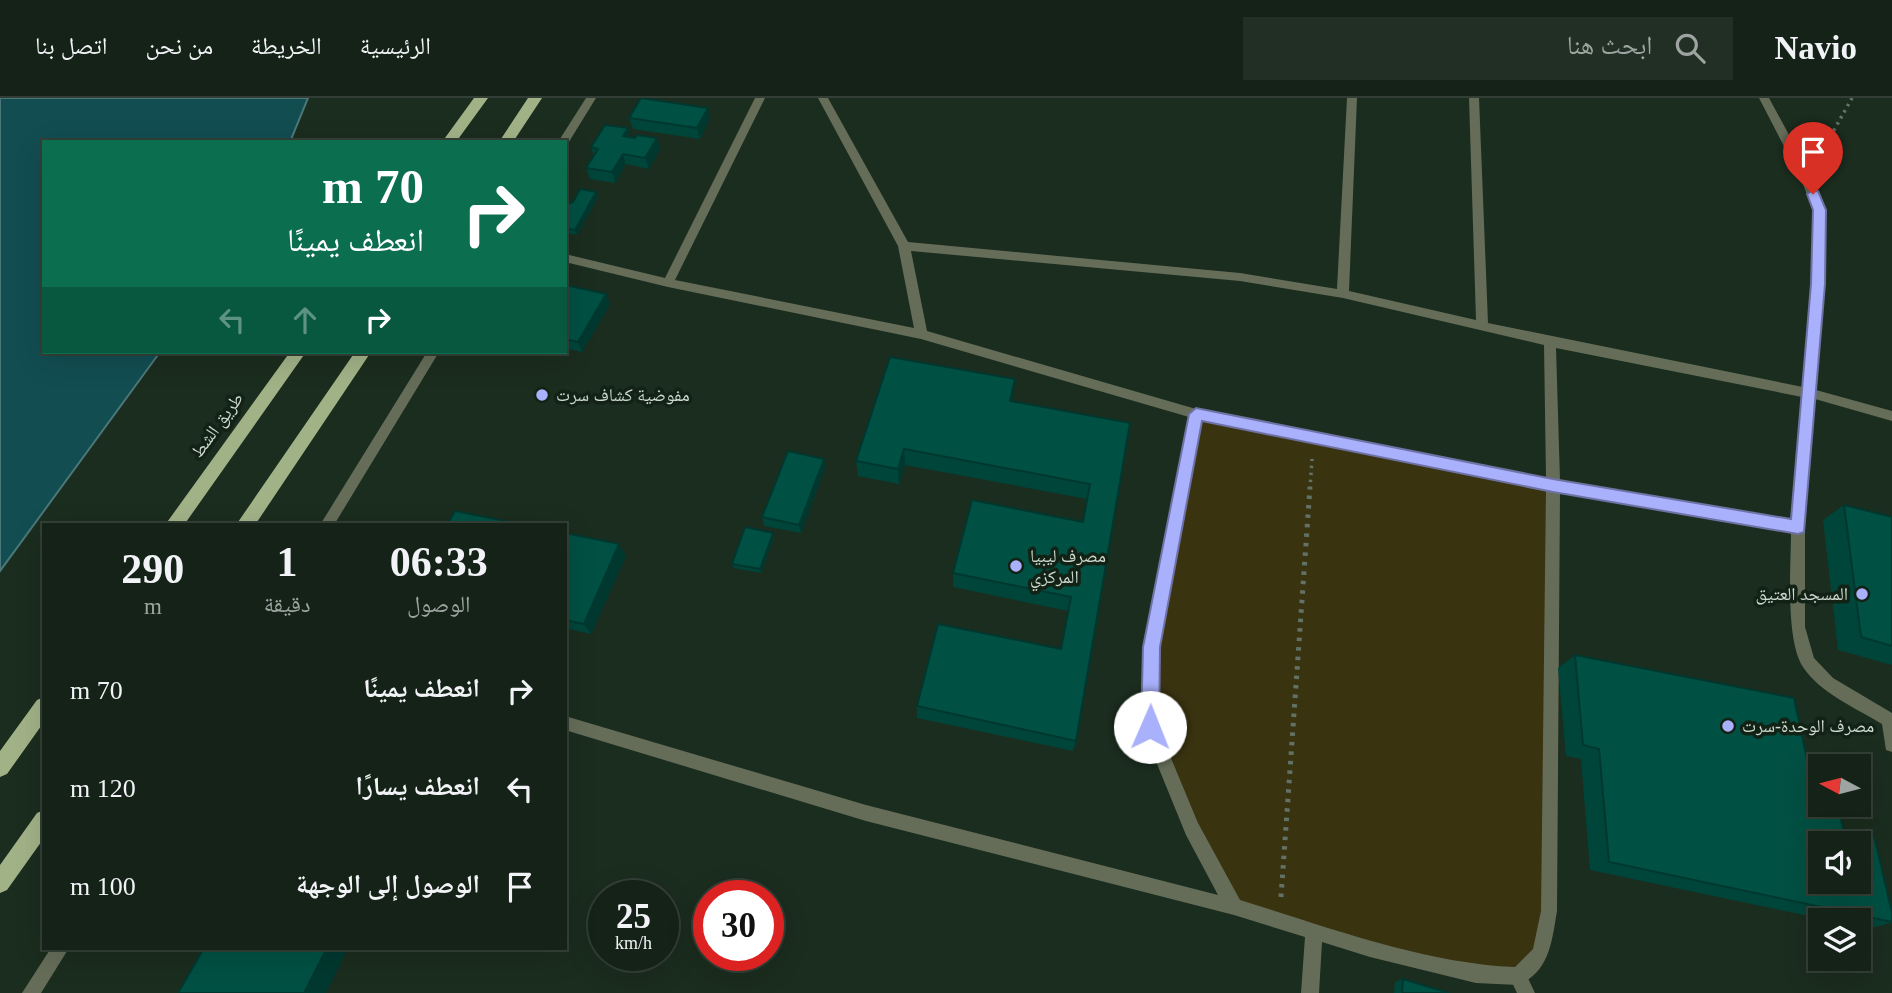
<!DOCTYPE html>
<html lang="ar">
<meta charset="utf-8">
<style>
body{margin:0;font-family:"Times New Roman","Noto Naskh Arabic",serif;background:#212f24;color:#f1f3f6;direction:rtl;height:100vh;display:flex;flex-direction:column;font-size:26px;white-space:nowrap}
*{box-sizing:border-box;margin:0}
p{font-size:23px;color:#9da4a1}
.icon{flex:none;width:38px;height:38px;fill:none;stroke:currentColor;stroke-width:2;stroke-linecap:round;stroke-linejoin:round}
.map{position:relative;flex:1;overflow:hidden;direction:ltr}
.panel{position:absolute;left:42px;top:425px;width:525px;height:427px;display:flex;flex-direction:column;background:#142217;border-radius:0px;box-shadow:0 7px 28px #0002,0 0 0 2px #333f36;direction:rtl}
.panel>*{flex:none}
.top-card{position:absolute;left:42px;top:42px;width:525px;height:214px;border-radius:0px;box-shadow:0 7px 28px #0002,0 0 0 2px #333f36;direction:rtl;background:#0b6e4f;color:#fff;overflow:hidden}
.needle{width:46px;rotate:277deg}
.fabs{position:absolute;left:1808px;top:656px;display:grid;gap:14px}
.fabs a{display:grid;place-items:center;width:63px;height:63px;border-radius:0px;background:#142217;box-shadow:0 7px 28px #0002,0 0 0 2px #333f36;font-size:35px}
.speed{position:absolute;left:588px;top:782px;display:flex;gap:14px;font-size:35px;font-weight:700;text-align:center}
.speed>*{display:grid;place-content:center;width:91px;height:91px;border-radius:50%;background:#142217;box-shadow:0 7px 28px #0002,0 0 0 2px #333f36;line-height:1}
.speed small{font-size:18px;font-weight:400}
.speed .limit{border:10px solid #d22;background:#fff;color:#111}
.pin{position:absolute;display:grid;place-items:center;width:60px;height:60px;color:#fff;margin:-72px -30px;border-radius:50% 50% 50% 0;rotate:-45deg;box-shadow:0 0 7px #0007}
.pin .icon{rotate:45deg}
.me{position:absolute;width:77px;margin:-38px;rotate:1deg;stroke-linejoin:round;filter:drop-shadow(0 0 5px #0008)}
.turn{display:flex;align-items:center;gap:24px;height:147px;padding:0 28px;font-size:32px}
.turn .icon{width:91px;height:91px;stroke-width:2.5}
.turn b{display:block;font-size:49px;line-height:60px}
.lanes{display:flex;align-items:center;height:66px;padding:0 28px;background:#0003;justify-content:center;gap:35px;direction:ltr}
.lanes .off{opacity:.35}
.eta{display:flex;justify-content:space-evenly;align-items:center;height:119px;text-align:center}
.eta b{font-size:42px;font-weight:600;line-height:49px}
ul{padding:0;list-style:none}
li{display:flex;align-items:center;gap:21px;height:98px;padding:0 28px}
li div{flex:1}
li b{display:block;font-size:26px}
li em{font-style:normal}
header{display:flex;align-items:center;gap:42px;box-sizing:border-box;height:98px;padding:0 35px;background:#142217;border-bottom:2px solid #333f36}
header strong{font-size:33px}
nav{display:flex;gap:38px;margin-inline-start:auto;font-size:24px}
.search{width:490px;height:63px;background:#212f24;display:flex;align-items:center;gap:18px;box-sizing:border-box;padding:0 24px;border-radius:0px;color:#9da4a1;font-size:26px}
.map>svg:first-child{display:block}
</style>
<header>
<strong>Navio</strong>
<div class="search"><svg class="icon" aria-label="search" viewBox="0 0 24 24"><circle cx="10" cy="10" r="6"/><path d="M15 15l6 6"/></svg>ابحث هنا</div>
<nav><a>الرئيسية</a><a>الخريطة</a><a>من نحن</a><a>اتصل بنا</a></nav>
</header>
<div class="map">
<svg width="1892" height="895" viewBox="0 0 1892 895">
<rect width="100%" height="100%" fill="#1b2d1f"/>
<path fill="#393310" d="M1196,316L1553,387L1541,855L1518,878L1476,876L1234,809L1150,629L1151,549Z"/>
<path fill="#124d52" stroke="#4b7778" stroke-width="2" d="M0,0H308L290,44H44V254H160L0,473Z"/>
<g fill="none" stroke-linecap="round" stroke-linejoin="round">
<path stroke="#637266" stroke-width="3.5" stroke-dasharray="2.5 4.5" stroke-linecap="butt" d="M1820,57L1852,0
M1310,391L1312,361"/>
<path stroke="#637266" stroke-width="5" stroke-dasharray="3.5 6" stroke-linecap="butt" d="M1281,799L1310,389"/>
<path fill="#656d59" fill-rule="evenodd" d="M1518,869L1524,872L1535,895H1517L1509,878L1512,872Z"/>
<path fill="#656d59" fill-rule="evenodd" d="M755,0H765L675,182L914,230L898,148L818,0H828L908,144L1240,175L1337,191L1347,0H1357L1349,193L1476,222L1469,0H1479L1488,225L1803,289L1812,186L1813,112L1801,81L1759,0H1769L1813,81L1825,112L1824,186L1816,292L1892,313V323L1815,301L1805,429V529L1814,560L1833,580L1892,615V654L1886,652L1882,626C1856,610 1820,595 1803,569C1785,541 1791,467 1791,434L1560,394L1557,813C1552,842 1550,874 1518,887L1476,885L1370,859L1322,844L1319,895H1301L1305,839L1234,817L866,723L565,632V618L866,707L1218,797L1186,737L1142,629L1144,549L1189,319L921,241L668,189L565,164V156L665,180ZM911,153L1240,183L1343,200L1544,247L1546,380L1196,311L927,233ZM1556,250L1802,299L1792,422L1560,382ZM1201,322L1546,391L1541,813L1533,851L1515,869C1423,865 1328,829 1240,802L1198,725L1158,629V549Z"/>
<path fill="#656d59" fill-rule="evenodd" d="M586,0H596L567,47L565,44H558Z
M427,254H439L334,427H320Z
M51,850H69L41,895H22Z"/>
<path fill="#a2b287" fill-rule="evenodd" d="M474,0H488L456,44H442Z
M528,0H542L513,44H499Z
M290,254H306L184,427H165Z
M355,254H371L255,427H236Z
M44,599V624L7,676L0,679V653L37,602Z
M44,712V740L7,792L0,795V767L37,715Z"/>
</g>
<path fill="#00453a" d="M629,20H710L700,41L633,31Z
M628,30L630,39L657,40L660,51L649,71L626,66L615,85L590,81L586,70L594,58L591,49Z
M596,94L598,99L577,137L565,135V107Z
M565,187L610,206L582,254L565,250Z
M1013,298L1012,303L1130,325L1076,643L1073,653L917,620V608L1061,551L1068,513L953,489V475L1083,424L1087,401L905,367L899,386L858,378L856,363Z
M824,361L825,370L801,435L764,428L762,419Z
M1844,407L1892,419V567L1838,552L1823,422Z
M565,435L626,458L591,536L565,530Z
M774,439L761,475L734,470L732,466Z
M1575,557L1813,690L1843,731L1892,815V825L1866,831L1858,829V822H1828L1590,772L1581,661L1566,658L1558,570Z
M1403,881L1449,895H1394L1395,884Z"/>
<path fill="#00382f" d="M708,10L710,20L700,41L697,30Z
M628,30L631,41L623,38Z
M657,40L660,51L649,71L645,60Z
M623,56L626,66L615,85L612,74Z
M596,94L598,99L577,137L575,132Z
M606,196L610,206L582,254L578,244Z
M1015,281L1013,298L1008,320L1010,303Z
M904,351L905,367L899,386L898,371Z
M824,361L825,370L801,435L799,427Z
M773,435L774,439L761,475L760,471Z
M619,446L626,458L591,536L584,526Z
M327,850H348L326,895H304Z"/>
<path fill="#005043" stroke="#00382f" stroke-width="2" fill-rule="evenodd" d="M641,0L708,10L697,30L629,20Z
M605,27L628,30L623,38L635,40L637,37L657,40L645,60L623,56L612,74L586,70L598,51L591,49Z
M580,91L596,94L575,132L565,130V107L573,104Z
M565,187L606,196L578,244L565,241Z
M890,259L1015,281L1010,303L1130,325L1076,643L917,608L938,526L1061,551L1071,499L953,475L972,402L1083,424L1090,386L904,351L898,371L856,363Z
M788,353L824,361L799,427L762,419Z
M1844,407L1892,419V548L1861,539Z
M455,413L525,427H447Z
M745,429L773,435L760,471L732,466Z
M565,435L619,446L584,526L565,522Z
M1575,557L1794,600L1813,690L1820,692V707H1838L1843,731L1874,738L1892,815V824L1609,764L1599,651L1583,647ZM1820,746H1858V784H1820Z
M204,850H327L304,895H178Z
M1403,881L1449,895H1402Z"/>
<path fill="#a9b0fc" stroke="#6e72a4" stroke-width="2" d="M1813,92L1818,93L1826,112L1825,186L1804,434L1798,436L1553,394L1202,323L1160,549L1159,629L1156,635L1150,637L1144,635L1141,629L1143,549L1189,316L1196,310L1553,381L1791,421L1811,186L1813,112L1807,96Z"/>
<g fill="#a9b0fc" stroke="#122316" stroke-width="2.5">
<circle cx="542" cy="297" r="7"/>
<circle cx="1016" cy="468" r="7"/>
<circle cx="1862" cy="496" r="7"/>
<circle cx="1728" cy="628" r="7"/>
</g>
<g text-anchor="middle" stroke-width="7" stroke-linejoin="round" paint-order="stroke">
<g font-size="18" fill="#cfdad1" stroke="#122316" text-anchor="start">
<text x="556" y="303">مفوضية كشاف سرت</text>
<text x="1030" y="464">مصرف ليبيا<tspan x="1030" dy="21">المركزي</tspan></text>
<text x="1848" y="502" text-anchor="end">المسجد العتيق</text>
<text x="1742" y="634">مصرف الوحدة-سرت</text>
</g>
<g font-size="18" fill="#cfdad1" stroke="#122316">
<text transform="translate(217 327) rotate(-54)" y="6">طريق الشط</text>
</g>
</g>
</svg>
<div class="fabs">
<a><svg class="needle" viewBox="-14 -14 28 28"><path d="M0-13l5 13h-10z" fill="#e53935"/><path d="M0 13l5-13h-10z" fill="#9da4a1"/></svg></a>
<a><svg class="icon" aria-label="sound" viewBox="0 0 24 24"><path d="M4 9h4l5-4v14l-5-4H4zM17 9q2 3 0 6"/></svg></a>
<a><svg class="icon" aria-label="layers" viewBox="0 0 24 24"><path d="M12 4l9 5-9 5-9-5zM3 14l9 5 9-5"/></svg></a>
</div>
<div class="speed"><div>25<small>km/h</small></div><div class="limit">30</div></div>
<div class="pin" style="left:1813px;top:96px;background:#d93025"><svg class="icon" aria-label="arrive" viewBox="0 0 24 24"><path d="M6 21V4h12l-3 4 3 4H6"/></svg></div>
<svg class="me" style="left:1150px;top:629px" viewBox="-20 -20 40 40"><circle r="19" fill="#fff"/><path d="M0-13L10 11 0 6-10 11z" fill="#a9b0fc"/></svg>
<div class="top-card">
<div class="turn"><svg class="icon" aria-label="right" viewBox="0 0 24 24"><path d="M7 20v-9h11M14 6l5 5-5 5"/></svg><div><b>70 m</b>انعطف يمينًا</div></div>
<div class="lanes"><svg class="icon off" aria-label="left" viewBox="0 0 24 24"><path d="M17 20v-9H6M10 6l-5 5 5 5"/></svg><svg class="icon off" aria-label="ahead" viewBox="0 0 24 24"><path d="M12 20V5M6 11l6-6 6 6"/></svg><svg class="icon" aria-label="right" viewBox="0 0 24 24"><path d="M7 20v-9h11M14 6l5 5-5 5"/></svg></div>
</div>
<section class="panel">
<div class="eta">
<div><b>06:33</b><p>الوصول</p></div>
<div><b>1</b><p>دقيقة</p></div>
<div><b>290</b><p>m</p></div>
</div>
<ul>
<li><svg class="icon" aria-label="right" viewBox="0 0 24 24"><path d="M7 20v-9h11M14 6l5 5-5 5"/></svg><div><b>انعطف يمينًا</b></div><em>70 m</em></li>
<li><svg class="icon" aria-label="left" viewBox="0 0 24 24"><path d="M17 20v-9H6M10 6l-5 5 5 5"/></svg><div><b>انعطف يسارًا</b></div><em>120 m</em></li>
<li><svg class="icon" aria-label="arrive" viewBox="0 0 24 24"><path d="M6 21V4h12l-3 4 3 4H6"/></svg><div><b>الوصول إلى الوجهة</b></div><em>100 m</em></li>
</ul>
</section>
</div>
